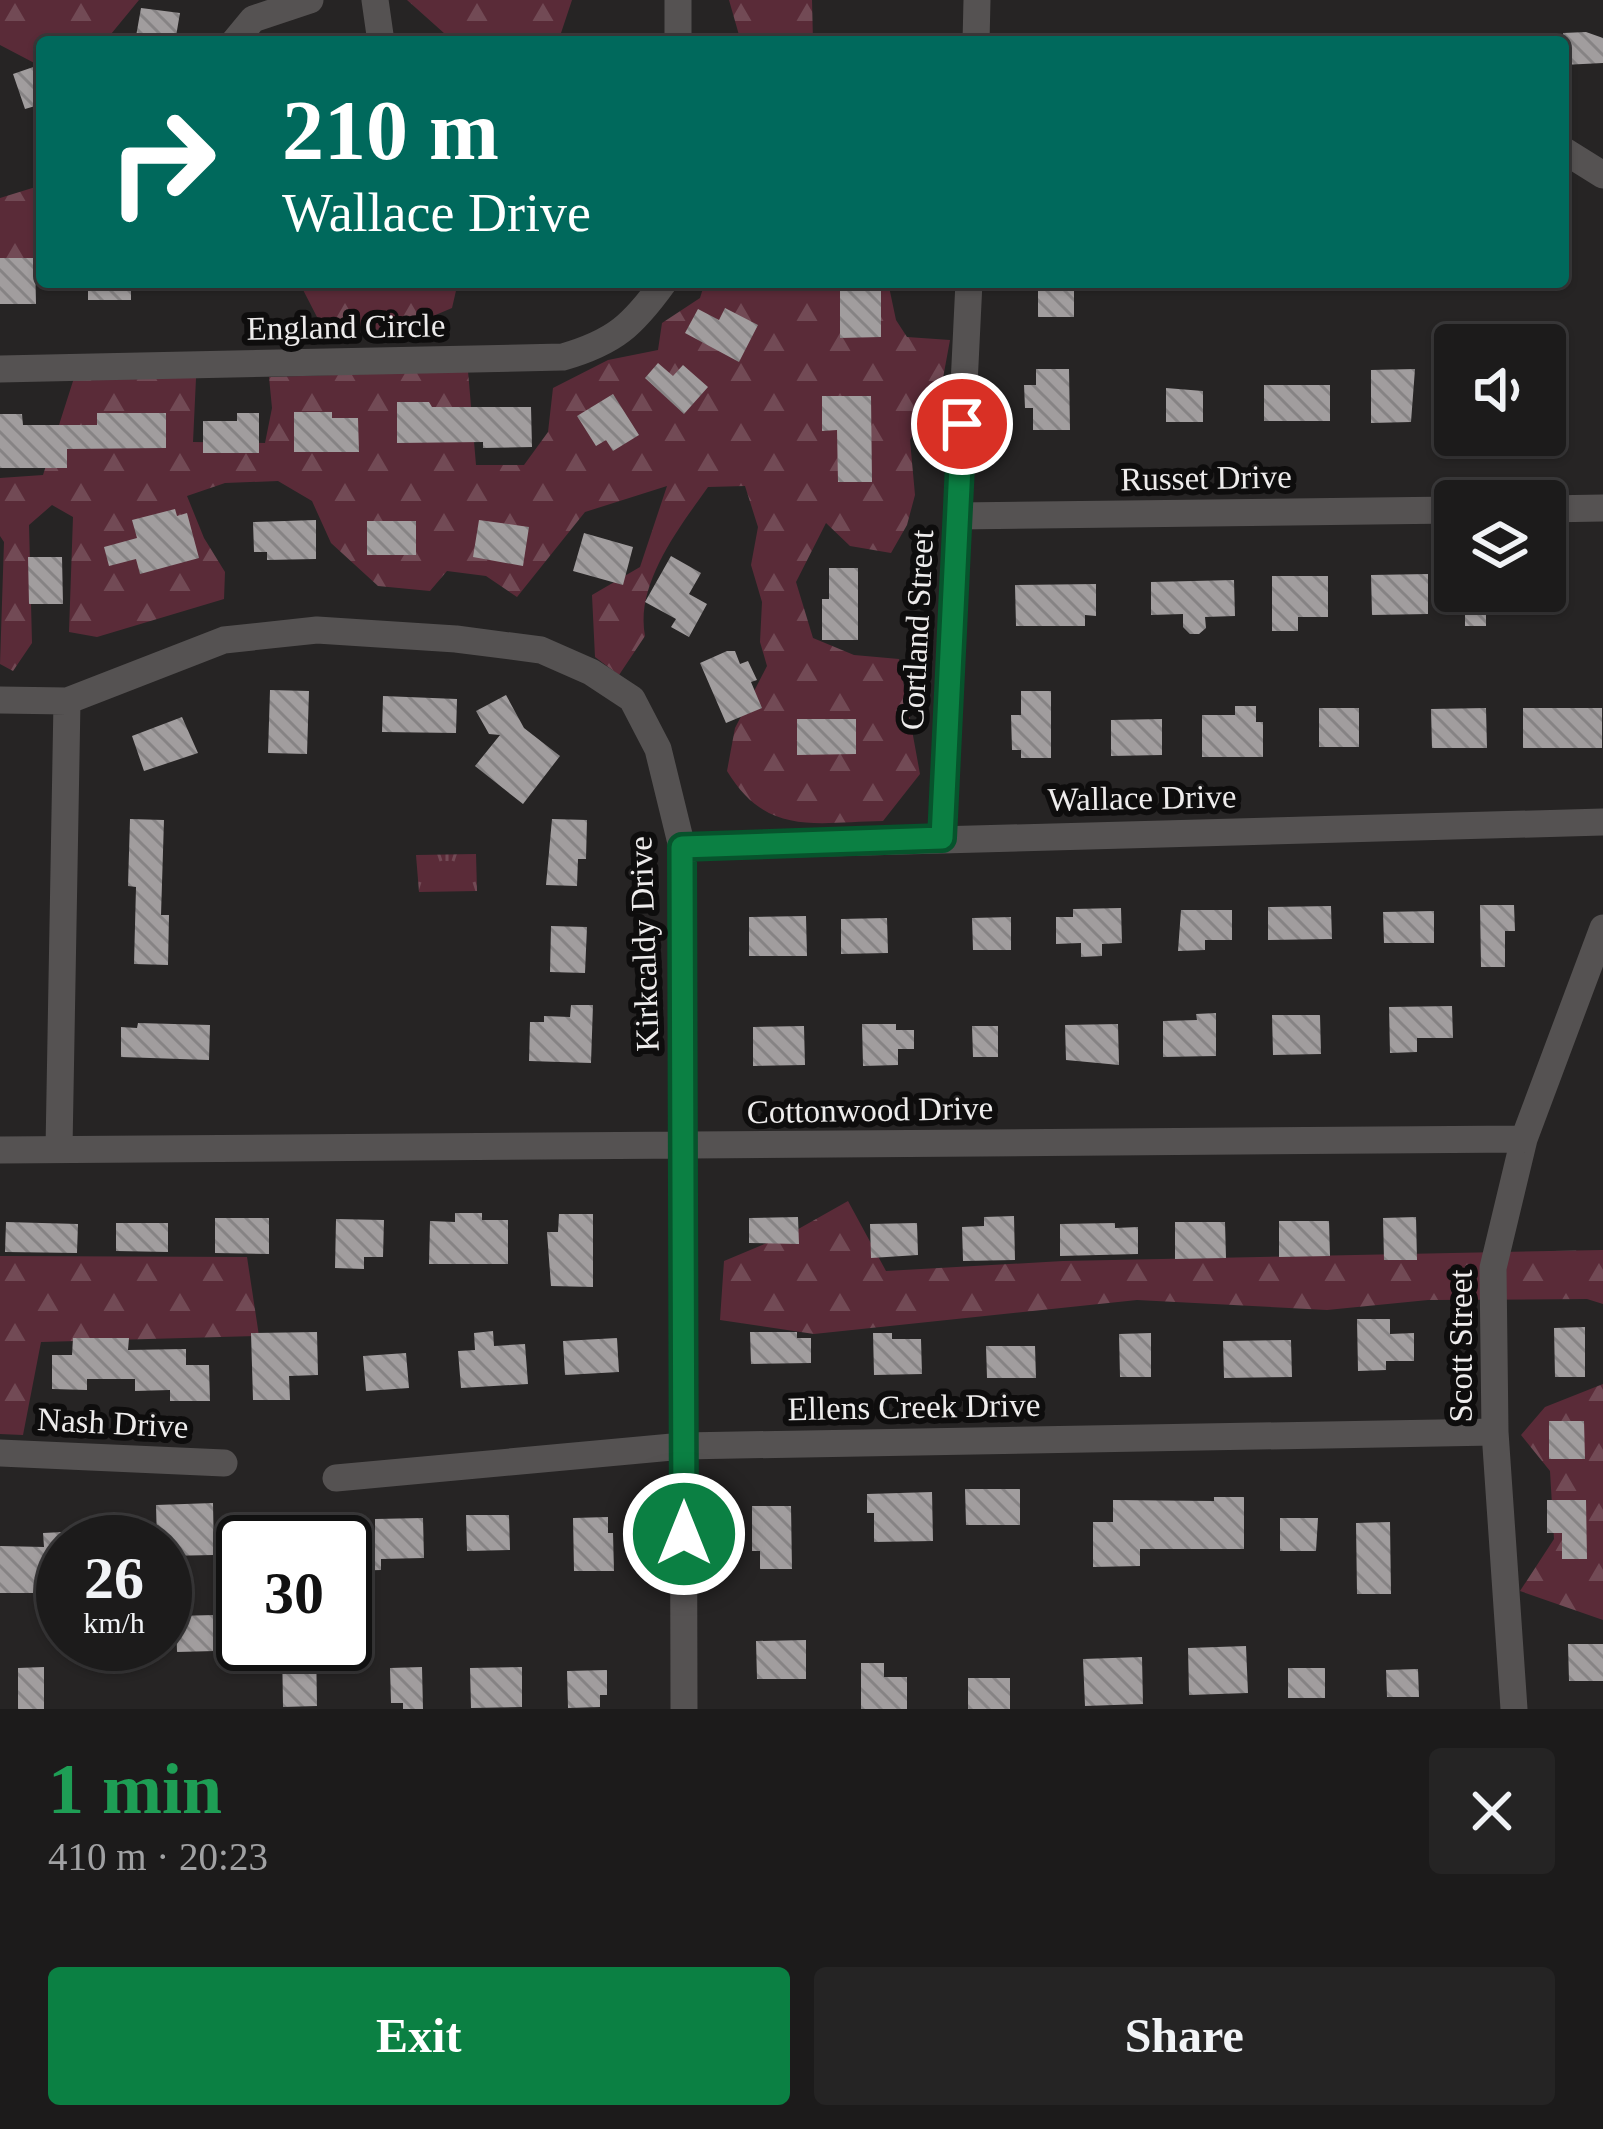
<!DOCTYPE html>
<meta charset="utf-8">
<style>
body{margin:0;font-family:"Times New Roman",serif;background:#252424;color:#f1f3f6;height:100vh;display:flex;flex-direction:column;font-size:45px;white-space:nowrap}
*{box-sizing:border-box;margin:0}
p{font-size:39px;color:#a0a1a3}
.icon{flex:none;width:66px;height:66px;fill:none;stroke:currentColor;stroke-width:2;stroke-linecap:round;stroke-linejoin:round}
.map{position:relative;height:1709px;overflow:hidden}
.drawer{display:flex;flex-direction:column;background:#1c1b1b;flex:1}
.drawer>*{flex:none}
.banner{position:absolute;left:36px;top:36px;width:1533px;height:252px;border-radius:12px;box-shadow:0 3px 9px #0004,0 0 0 3px #3a393a;background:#00695c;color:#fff;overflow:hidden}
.buttons{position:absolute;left:1434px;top:324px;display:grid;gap:24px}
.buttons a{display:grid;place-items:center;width:132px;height:132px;border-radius:12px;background:#1c1b1b;box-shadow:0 3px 9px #0004,0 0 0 3px #3a393a;font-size:60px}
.speed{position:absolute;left:36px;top:1515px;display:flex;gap:24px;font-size:60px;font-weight:700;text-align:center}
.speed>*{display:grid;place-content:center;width:156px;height:156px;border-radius:50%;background:#1c1b1b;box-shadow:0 3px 9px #0004,0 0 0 3px #3a393a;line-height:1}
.speed small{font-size:30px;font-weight:400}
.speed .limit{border:6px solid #111;border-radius:18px;background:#fff;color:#111}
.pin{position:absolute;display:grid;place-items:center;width:102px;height:102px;color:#fff;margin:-51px;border:6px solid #fff;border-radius:50%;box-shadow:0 3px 12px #0007}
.me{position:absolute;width:132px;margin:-66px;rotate:0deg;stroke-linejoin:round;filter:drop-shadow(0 0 9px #0008)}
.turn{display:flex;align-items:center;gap:42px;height:252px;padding:0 48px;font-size:54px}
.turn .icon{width:156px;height:156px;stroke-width:2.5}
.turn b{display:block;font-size:84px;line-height:102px}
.round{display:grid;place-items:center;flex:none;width:126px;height:126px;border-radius:12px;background:#252424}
.head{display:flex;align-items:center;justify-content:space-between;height:204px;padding:0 48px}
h1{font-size:72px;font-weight:800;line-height:90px;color:#1e9e55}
.cta{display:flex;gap:24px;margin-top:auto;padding:24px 48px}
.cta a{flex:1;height:138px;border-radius:12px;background:#0b8043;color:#fff;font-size:48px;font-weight:800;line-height:138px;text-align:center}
.cta a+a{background:#252424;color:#f1f3f6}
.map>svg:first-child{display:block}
</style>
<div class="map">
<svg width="1603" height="1709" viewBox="0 0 1603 1709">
<defs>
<pattern id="forest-firs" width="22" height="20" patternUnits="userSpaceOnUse" patternTransform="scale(3)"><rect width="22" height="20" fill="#5a2b38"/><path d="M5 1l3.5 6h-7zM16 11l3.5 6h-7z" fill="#724a55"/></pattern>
<pattern id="park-tufts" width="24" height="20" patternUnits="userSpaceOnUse" patternTransform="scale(3)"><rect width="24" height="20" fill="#5a2b38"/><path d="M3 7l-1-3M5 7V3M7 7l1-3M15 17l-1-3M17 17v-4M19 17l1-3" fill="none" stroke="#724a55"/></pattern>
<pattern id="building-back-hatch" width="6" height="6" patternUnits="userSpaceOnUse" patternTransform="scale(3)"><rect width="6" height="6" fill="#a19d9e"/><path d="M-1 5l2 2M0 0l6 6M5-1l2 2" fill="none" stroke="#868384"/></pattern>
</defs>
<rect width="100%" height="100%" fill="#262424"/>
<path fill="url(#forest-firs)" d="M0,0H139L111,34L112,42H42V67L0,45Z
M407,0H572L558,42H454Z
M729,0H812L813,42H741Z
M42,185V261L0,268V198Z
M299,282H458L452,308L393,333L317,317Z
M705,282H888L896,320L907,337L950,340L941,389L910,440L915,495L907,525L891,553L850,546L826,523L796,582L813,638L854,655L899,659L920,774L883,821C815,822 767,837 727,771L735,728L767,666L760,642L762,602L751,565L758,527L745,486L708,487C679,528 635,584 645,636L619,675L595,657L592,595L640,567L667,486L585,512L517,597L486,576L447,571L430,591L378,586L331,543L312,501L278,481L225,483L187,496L204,538L225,572L224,599L97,637L69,632L73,517L52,505L29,525L32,643L13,671L0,664L4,542L0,536V478L43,475L74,378H196L193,442L265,443L272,408L269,377L468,371L476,465H524L548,432L553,388L608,360L658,350L662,323L700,298Z
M848,1201L886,1271L1063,1261L1603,1250V1304L1587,1299L1428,1300L1327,1310L1137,1300L814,1334L720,1320L724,1261L793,1232Z
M0,1256L247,1257L259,1336L41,1342L23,1435L0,1434Z
M1603,1384V1620L1520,1591L1554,1539L1550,1471L1521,1435L1545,1407Z"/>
<path fill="url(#park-tufts)" d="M476,854L477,891L419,892L416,855Z"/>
<path fill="url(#building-back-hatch)" d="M141,8L180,13L175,42H135Z
M1586,32L1603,38V63L1563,65V33Z
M42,64V104L25,109L13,74Z
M0,258H35L36,304H0Z
M88,282H131V300H88Z
M840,282H881V337L840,338Z
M1038,282H1074V317H1038Z
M725,308L758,325L739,362L685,333L698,309L719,320Z
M658,363L673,376L683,365L708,387L684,414L645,378Z
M1036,369H1069L1070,430H1033V408H1025L1024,385H1036Z
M1415,369L1411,422L1371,423V370Z
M1264,385H1330V421H1264Z
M1166,388L1203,391V422H1166Z
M613,394L639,435L613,451L606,440L596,446L577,416Z
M822,396H871L872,482H838L837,430L822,431Z
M397,402H429L432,407H531L532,447L483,448V442L397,443Z
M294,412H332V418H358L359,452H294Z
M97,413H166V448L67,449V468H0V414H22L23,425H97Z
M237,413H259V453H203V421H237Z
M175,509L177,516L187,513L199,558L140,574L136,559L109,566L104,547L137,538L132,520Z
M316,520V559L267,560V552H254L253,522Z
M479,520L529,527L523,566L473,557Z
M367,521H416V555H367Z
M584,533L633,547L623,585L573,571Z
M671,556L701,573L689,594L707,604L689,637L671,627L676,619L645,602Z
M28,557H62L63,604H29Z
M829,568H858V640H822V599H829Z
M1428,574V614L1372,615L1371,575Z
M1272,576H1328V617H1298V631H1272Z
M1234,580L1235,616L1205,617L1206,628L1199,634H1190L1183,627V614L1151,615V582Z
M1096,584V616L1085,615V626H1016L1015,585Z
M1465,591H1517V612H1486V626H1465Z
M727,651H735L740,664L748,661L757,680L751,682L762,708L726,723L700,663Z
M270,690L309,691L307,754L268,753Z
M1021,691H1051V758H1021V750H1012L1011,715H1021Z
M506,695L524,728L560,756L523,804L475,766L500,735L489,734L476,711Z
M383,696L457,699L456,733L382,732Z
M1235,706H1256V722H1263V757H1202V715H1235Z
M1319,708H1359V747H1319Z
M1486,708L1487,748H1432L1431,709Z
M1523,708H1602V748H1523Z
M182,717L198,753L144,771L132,736Z
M797,719H856V754L797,755Z
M1162,719V755L1111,756V720Z
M130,819L164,820L161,915H169L168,965L134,964L136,887L128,886Z
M552,819L587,820L586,859H578L577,886L546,885Z
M1480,905H1514L1515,931H1505V967H1481Z
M1331,906L1332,939L1268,940V907Z
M1121,908L1122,943L1102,944V956L1081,957V943L1056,944V917H1073V909Z
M1181,910H1232V940H1205V950L1178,951Z
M1434,911V943H1384L1383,912Z
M806,916L807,956H749V917Z
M1011,917V950H973L972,918Z
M887,918L888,953L841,954V919Z
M551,926L587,927L585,973L550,972Z
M571,1005H593L591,1063L529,1061L530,1022H544V1016L570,1017Z
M1452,1006L1453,1038H1417V1052L1390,1053L1389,1007Z
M1216,1013V1056L1163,1057V1021L1197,1020L1196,1014Z
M1272,1015H1320L1321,1054L1273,1055Z
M138,1023L210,1025L209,1060L121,1057V1027L137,1028Z
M862,1024H896V1030H914V1049H898V1065L863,1066Z
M1118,1024L1119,1065L1066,1060L1065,1025Z
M804,1026L805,1065L753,1066V1027Z
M972,1026H998V1057H973Z
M455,1213H482V1220H508V1264H429L430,1221L455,1222Z
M559,1214H593V1287L551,1286L547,1232H558Z
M1014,1216L1015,1260L963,1261L962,1227L984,1226V1217Z
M798,1217L799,1244L749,1243V1218Z
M1416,1217L1417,1260H1384L1383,1218Z
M215,1218H269V1254L215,1253Z
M336,1219L384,1220L383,1257H364V1269L335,1268Z
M1279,1221H1329L1330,1256L1279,1257Z
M6,1222L78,1224L77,1253L5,1252Z
M1175,1222H1225L1226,1258L1175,1259Z
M116,1223H168V1252L116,1251Z
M917,1223L918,1255L871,1258L870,1224Z
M1115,1223V1228L1138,1227V1254L1060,1256V1224Z
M1357,1319H1390V1334L1414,1333V1361H1386V1370L1358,1371Z
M1585,1327V1377H1555L1554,1328Z
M493,1331L494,1346L525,1344L528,1384L461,1388L458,1351L475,1350L474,1333Z
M317,1332L318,1375L289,1376L290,1400H253L251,1333Z
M750,1332H797V1338H811V1363L751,1364Z
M873,1333H892V1339H921L922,1374L874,1375Z
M1151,1333V1377H1120L1119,1334Z
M73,1338H129L128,1350L186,1349V1365H209L210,1401H170V1390L135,1391V1379H87V1390L52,1389V1355H72Z
M617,1338L619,1372L565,1375L563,1341Z
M1291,1340L1292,1377L1224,1378L1223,1341Z
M986,1346H1035L1036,1378H987Z
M406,1353L409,1388L366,1391L363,1356Z
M1549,1421H1584L1585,1459H1549Z
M965,1489H1020V1525H966Z
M932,1492L933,1541L874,1542V1513H867V1494Z
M1214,1497H1244V1549H1140V1566L1093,1567V1522H1113V1500L1214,1501Z
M1547,1500H1586L1587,1559H1562V1533H1547Z
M213,1503L214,1555L165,1556V1542H157L156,1505Z
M752,1506H791L792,1569H760V1551H752Z
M308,1515V1542H249V1516Z
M466,1515H509L510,1550L467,1551Z
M608,1517V1533H613L614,1571H574L573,1518Z
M423,1518L424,1558L381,1559V1570L346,1571L345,1537L375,1536V1519Z
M1280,1518H1318L1316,1551H1280Z
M1390,1522L1391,1594H1357L1356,1523Z
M63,1532V1582L37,1583V1593H0V1546L44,1547L43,1533Z
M214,1615L215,1651L177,1652L176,1616Z
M806,1640V1679H757L756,1641Z
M282,1644H316L317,1706L283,1707Z
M1568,1644H1603V1681H1569Z
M1246,1646L1248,1693L1189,1695L1188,1648Z
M1142,1657L1143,1704L1085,1706L1083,1659Z
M861,1663H884V1677H907V1709H861Z
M44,1667V1709H18V1668Z
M422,1667L423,1709H403V1703H391L390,1668Z
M522,1667V1707L471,1708L470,1668Z
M1288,1668H1325V1698H1288Z
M1418,1669L1419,1697H1387L1386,1670Z
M607,1670V1695H600V1707L568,1708L567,1671Z
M968,1678H1010V1709H968Z"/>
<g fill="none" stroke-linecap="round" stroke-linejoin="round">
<path stroke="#555252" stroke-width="27" d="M375,0L381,42
M678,0V42
M234,42L253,19L310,0
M976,42L977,0
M1563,150L1603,175
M0,369L563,357C615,342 633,325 664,282
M1545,509L1603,508
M957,516L1455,510
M0,700L67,701L224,640L317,630L456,639L541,650L591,672L632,699L658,749L682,847L684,1709
M942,838L969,282
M682,847L1603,822
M59,1149L67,701
M0,1150L1524,1139
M0,1453L224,1463
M336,1478L683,1446L1495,1432
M1514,1709L1495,1432L1493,1268L1524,1139L1603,928"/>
</g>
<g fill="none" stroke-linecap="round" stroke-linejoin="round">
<g stroke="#07532c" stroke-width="30">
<path id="route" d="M684,1534L682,847L942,838L962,424"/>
</g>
<use href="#route" stroke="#0b8043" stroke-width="21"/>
</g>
<g text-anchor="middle" stroke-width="12" stroke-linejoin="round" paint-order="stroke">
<g font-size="33" fill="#eeecec" stroke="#0e0d0d">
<text transform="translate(346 326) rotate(-1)" y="12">England Circle</text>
<text transform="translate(1206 477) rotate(-1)" y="12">Russet Drive</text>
<text transform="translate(916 630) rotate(-87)" y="12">Cortland Street</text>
<text transform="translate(1142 797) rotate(-1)" y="12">Wallace Drive</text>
<text transform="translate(643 944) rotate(-92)" y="12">Kirkcaldy Drive</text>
<text transform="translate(870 1109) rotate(-1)" y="12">Cottonwood Drive</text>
<text transform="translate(1460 1346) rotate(-90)" y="12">Scott Street</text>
<text transform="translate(914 1406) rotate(-1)" y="12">Ellens Creek Drive</text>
<text transform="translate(113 1422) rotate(3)" y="12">Nash Drive</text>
</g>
</g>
</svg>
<div class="buttons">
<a><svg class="icon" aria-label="sound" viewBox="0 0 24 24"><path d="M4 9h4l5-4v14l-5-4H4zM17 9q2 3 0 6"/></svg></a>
<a><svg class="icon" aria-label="layers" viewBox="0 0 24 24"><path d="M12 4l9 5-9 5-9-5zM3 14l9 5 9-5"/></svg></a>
</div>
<div class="speed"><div>26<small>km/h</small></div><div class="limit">30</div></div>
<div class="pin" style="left:962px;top:424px;background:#d93025"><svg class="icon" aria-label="arrive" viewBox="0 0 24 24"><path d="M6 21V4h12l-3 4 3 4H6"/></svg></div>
<svg class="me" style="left:684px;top:1534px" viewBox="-20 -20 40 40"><circle r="17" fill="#0b8043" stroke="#fff" stroke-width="3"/><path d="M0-11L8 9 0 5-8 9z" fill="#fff"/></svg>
<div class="banner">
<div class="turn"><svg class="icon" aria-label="right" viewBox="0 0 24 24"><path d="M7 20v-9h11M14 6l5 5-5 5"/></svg><div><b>210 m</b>Wallace Drive</div></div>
</div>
</div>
<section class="drawer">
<div class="head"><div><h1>1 min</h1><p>410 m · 20:23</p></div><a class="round"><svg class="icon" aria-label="close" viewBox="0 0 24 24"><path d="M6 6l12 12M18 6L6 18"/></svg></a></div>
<div class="cta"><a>Exit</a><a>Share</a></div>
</section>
